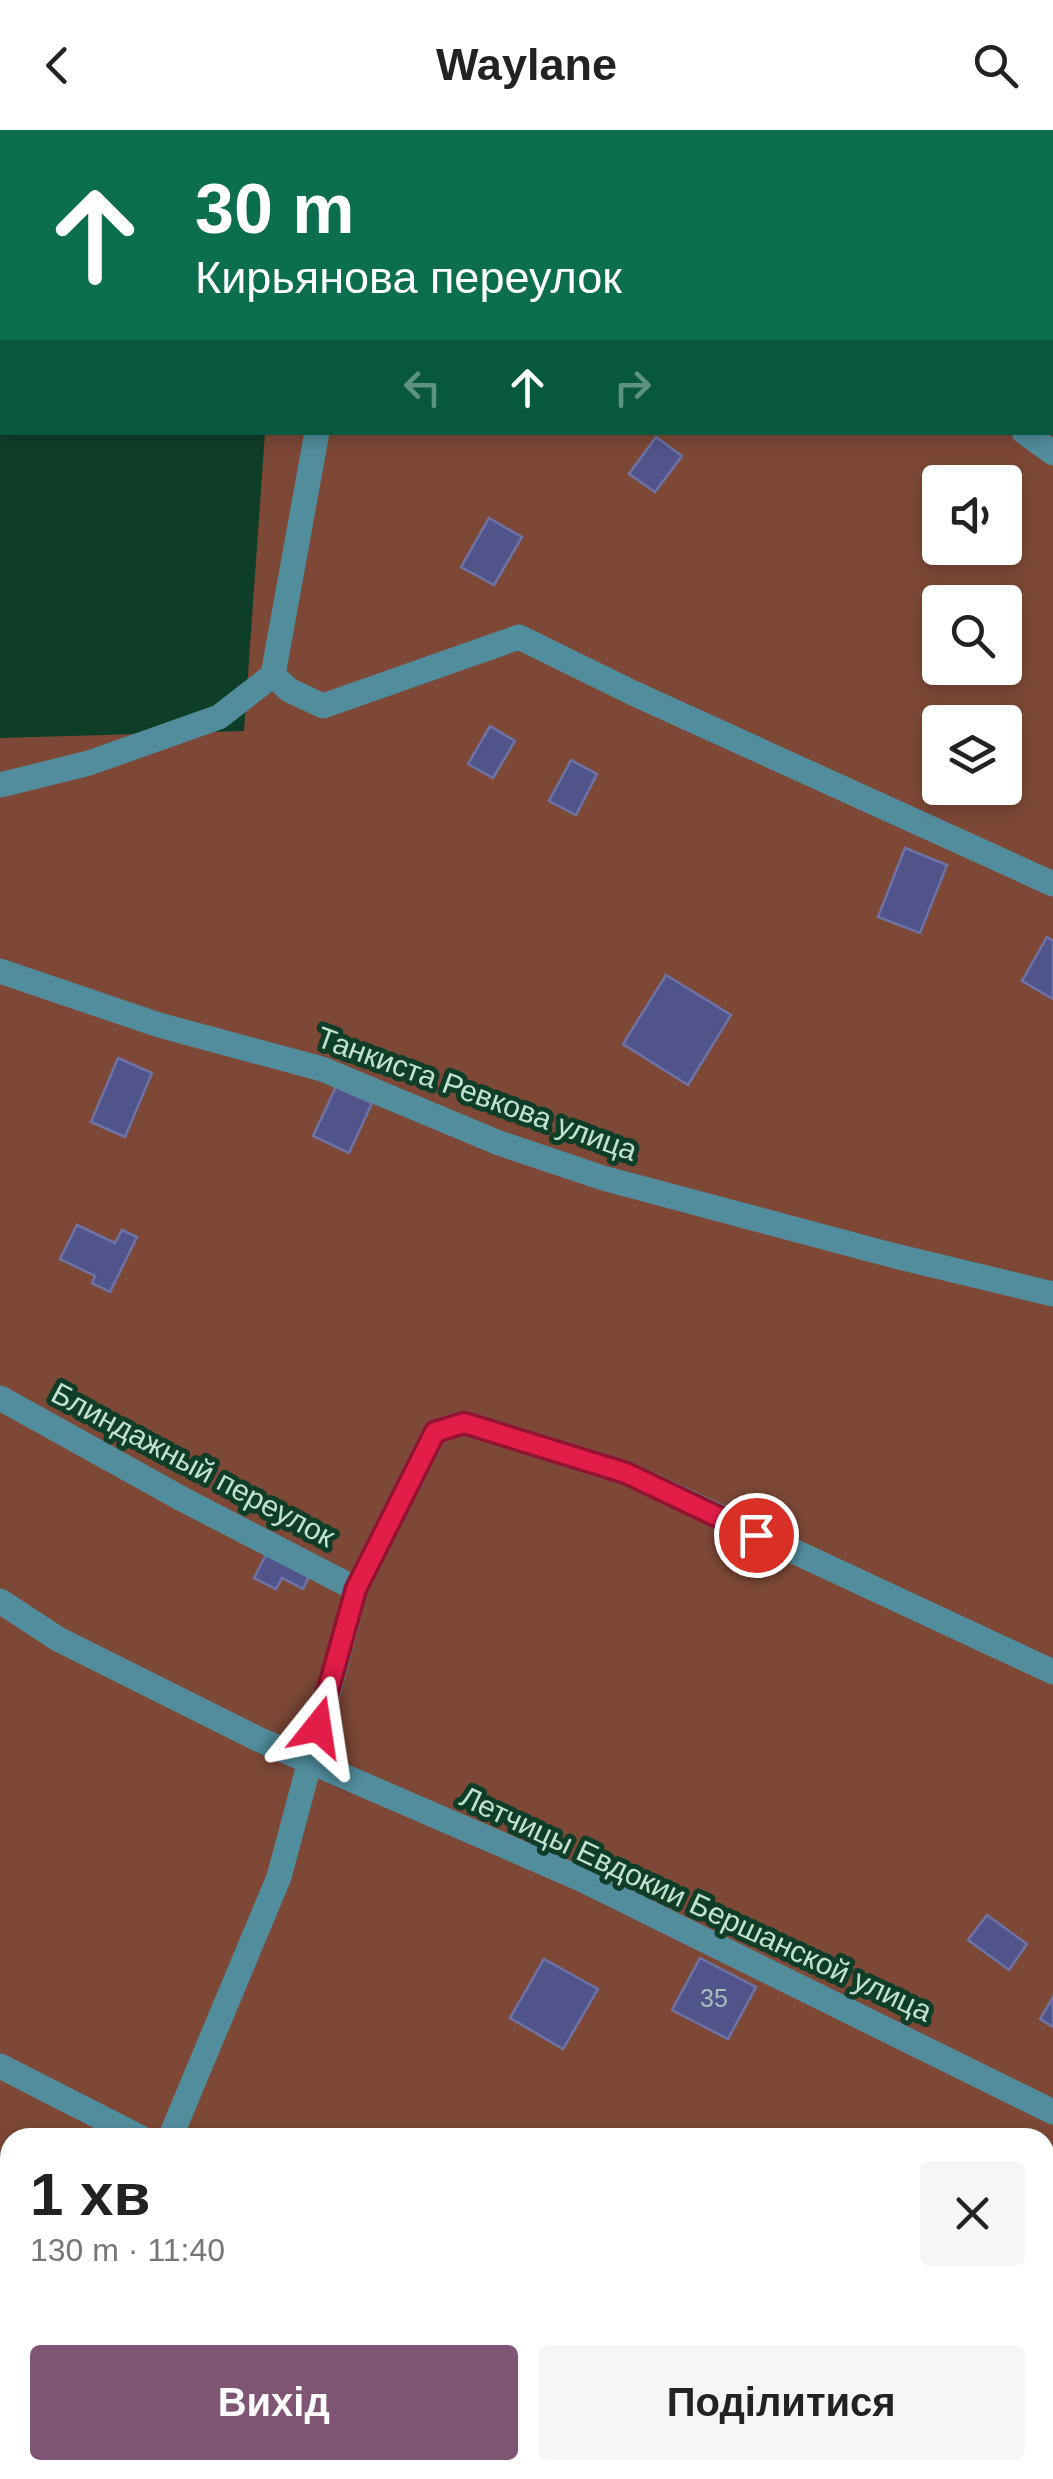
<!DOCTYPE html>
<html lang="uk">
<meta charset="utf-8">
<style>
body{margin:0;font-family:Arial,sans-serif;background:#f6f6f6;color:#222;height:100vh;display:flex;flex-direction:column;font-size:38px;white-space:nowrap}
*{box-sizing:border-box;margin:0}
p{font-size:32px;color:#767676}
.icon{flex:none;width:55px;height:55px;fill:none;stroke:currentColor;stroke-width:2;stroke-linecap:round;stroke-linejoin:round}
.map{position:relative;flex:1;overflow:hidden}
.drawer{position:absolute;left:0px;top:1998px;width:1055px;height:352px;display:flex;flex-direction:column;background:#fff;border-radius:30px 30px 0 0;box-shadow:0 5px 15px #0003}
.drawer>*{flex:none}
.banner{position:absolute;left:0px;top:0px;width:1055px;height:305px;box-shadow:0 5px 15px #0003;background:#0b6e4f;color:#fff;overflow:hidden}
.controls{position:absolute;left:922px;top:335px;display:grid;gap:20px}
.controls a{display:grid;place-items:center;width:100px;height:100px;border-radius:10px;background:#fff;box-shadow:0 5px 15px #0003;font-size:50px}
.pin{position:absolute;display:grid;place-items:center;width:85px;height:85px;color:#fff;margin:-42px;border:5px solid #fff;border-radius:50%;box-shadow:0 2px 10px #0007}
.me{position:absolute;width:110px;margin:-55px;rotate:15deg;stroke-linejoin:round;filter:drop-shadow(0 0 8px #0008)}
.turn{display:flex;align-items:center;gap:35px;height:210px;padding:0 30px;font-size:45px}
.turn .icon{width:130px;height:130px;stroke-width:2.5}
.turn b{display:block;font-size:70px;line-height:85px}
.lanes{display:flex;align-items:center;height:95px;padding:0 30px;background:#0003;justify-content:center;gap:50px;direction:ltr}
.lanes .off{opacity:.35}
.round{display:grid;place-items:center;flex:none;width:105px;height:105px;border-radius:10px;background:#f6f6f6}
.head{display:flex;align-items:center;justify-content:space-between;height:170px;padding:0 30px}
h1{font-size:60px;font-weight:800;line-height:75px}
.cta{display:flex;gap:20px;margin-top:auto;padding:20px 30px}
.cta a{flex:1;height:115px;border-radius:10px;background:#805473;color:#fff;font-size:40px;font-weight:800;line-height:115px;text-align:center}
.cta a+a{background:#f6f6f6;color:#222}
header{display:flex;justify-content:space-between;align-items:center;height:130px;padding:0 30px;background:#fff;font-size:45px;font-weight:800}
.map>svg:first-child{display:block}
</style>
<header><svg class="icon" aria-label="back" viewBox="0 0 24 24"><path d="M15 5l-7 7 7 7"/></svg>Waylane<svg class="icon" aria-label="search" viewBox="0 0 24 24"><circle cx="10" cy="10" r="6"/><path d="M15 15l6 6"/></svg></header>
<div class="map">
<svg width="1053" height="2349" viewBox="0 0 1053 2349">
<rect width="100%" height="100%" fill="#0f3e28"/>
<path fill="#7d4836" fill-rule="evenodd" d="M286,0H1053V2349H0V608L244,601L265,303L1052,302V2H286ZM940,352H1005V418H940ZM940,472H1005V538H940ZM940,592H1005V658H940ZM10,2008H1045V2340H10Z"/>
<path fill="#50548b" stroke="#6e73a7" stroke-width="2.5" d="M656,307L682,326L655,362L629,344Z
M489,388L522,407L494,455L461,437Z
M490,596L515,611L493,648L468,634Z
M571,630L597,644L576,685L549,671Z
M905,718L947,735L920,803L878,787Z
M1047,807L1053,811V869L1022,851Z
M666,845L731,885L688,955L623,914Z
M118,928L152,943L125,1007L91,992Z
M336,957L372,973L349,1023L313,1006Z
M77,1095L115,1113L122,1100L137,1107L110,1162L92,1153L95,1146L60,1129Z
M269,1419L312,1440L303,1459L282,1448L276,1459L254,1448Z
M987,1785L1027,1814L1009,1840L968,1810Z
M700,1828L756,1857L728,1909L672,1880Z
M544,1829L598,1859L563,1919L510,1888Z
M1053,1867V1897L1040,1889Z"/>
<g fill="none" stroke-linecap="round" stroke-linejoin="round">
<path stroke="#528d9e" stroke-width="25" d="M608,0L611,2
M332,2V0
M1024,302L1053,323
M273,545L289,560L323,576L519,507L633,563L1053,754
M0,655L89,633L219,587L273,545L317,302
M0,841L159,895L322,939L499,1013L603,1048L895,1126L1053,1164
M0,1268L184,1370L356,1459
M0,1471L58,1509L258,1609L581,1749L1053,1982
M0,1936L141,2008
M170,2008L279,1747L356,1459L435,1302L464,1293L626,1343L1053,1542
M896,2340L914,2349
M284,2349L286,2340"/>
</g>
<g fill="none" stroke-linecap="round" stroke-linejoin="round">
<g stroke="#92132f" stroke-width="25">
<path id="route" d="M318,1597L356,1459L435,1302L464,1293L626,1343L756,1405"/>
</g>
<use href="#route" stroke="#e11d48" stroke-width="18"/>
</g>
<g text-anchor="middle" stroke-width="10" stroke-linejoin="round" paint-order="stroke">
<g font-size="25" fill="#a6bebe">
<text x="714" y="1877">35</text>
</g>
<g font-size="30" fill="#c3e1cf" stroke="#0f3e28">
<text transform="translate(477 964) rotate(20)" y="10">Танкиста Ревкова улица</text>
<text transform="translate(193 1335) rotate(28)" y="10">Блиндажный переулок</text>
<text transform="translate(696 1774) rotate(25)" y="10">Летчицы Евдокии Бершанской улица</text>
</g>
</g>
</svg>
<div class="controls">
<a><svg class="icon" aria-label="sound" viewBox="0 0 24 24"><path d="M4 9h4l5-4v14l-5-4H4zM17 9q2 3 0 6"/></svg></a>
<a><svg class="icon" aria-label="search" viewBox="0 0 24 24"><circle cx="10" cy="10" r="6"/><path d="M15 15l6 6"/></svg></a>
<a><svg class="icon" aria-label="layers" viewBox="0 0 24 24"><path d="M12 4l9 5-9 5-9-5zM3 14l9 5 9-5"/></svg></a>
</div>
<div class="pin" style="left:756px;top:1405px;background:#d93025"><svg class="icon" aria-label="arrive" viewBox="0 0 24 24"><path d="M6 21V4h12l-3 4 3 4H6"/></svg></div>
<svg class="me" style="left:318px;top:1597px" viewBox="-20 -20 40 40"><path d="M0-17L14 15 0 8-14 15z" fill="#e11d48" stroke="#fff" stroke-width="4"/></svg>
<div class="banner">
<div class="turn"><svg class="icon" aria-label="ahead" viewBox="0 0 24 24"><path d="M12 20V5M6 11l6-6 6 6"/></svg><div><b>30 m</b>Кирьянова переулок</div></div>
<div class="lanes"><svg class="icon off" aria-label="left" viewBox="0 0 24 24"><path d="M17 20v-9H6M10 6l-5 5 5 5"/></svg><svg class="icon" aria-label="ahead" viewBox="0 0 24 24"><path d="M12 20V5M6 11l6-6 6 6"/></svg><svg class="icon off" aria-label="right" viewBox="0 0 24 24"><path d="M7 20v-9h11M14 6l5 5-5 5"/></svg></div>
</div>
<section class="drawer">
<div class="head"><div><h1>1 хв</h1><p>130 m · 11:40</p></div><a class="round"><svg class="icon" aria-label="close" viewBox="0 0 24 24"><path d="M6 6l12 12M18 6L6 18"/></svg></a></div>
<div class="cta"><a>Вихід</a><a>Поділитися</a></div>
</section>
</div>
